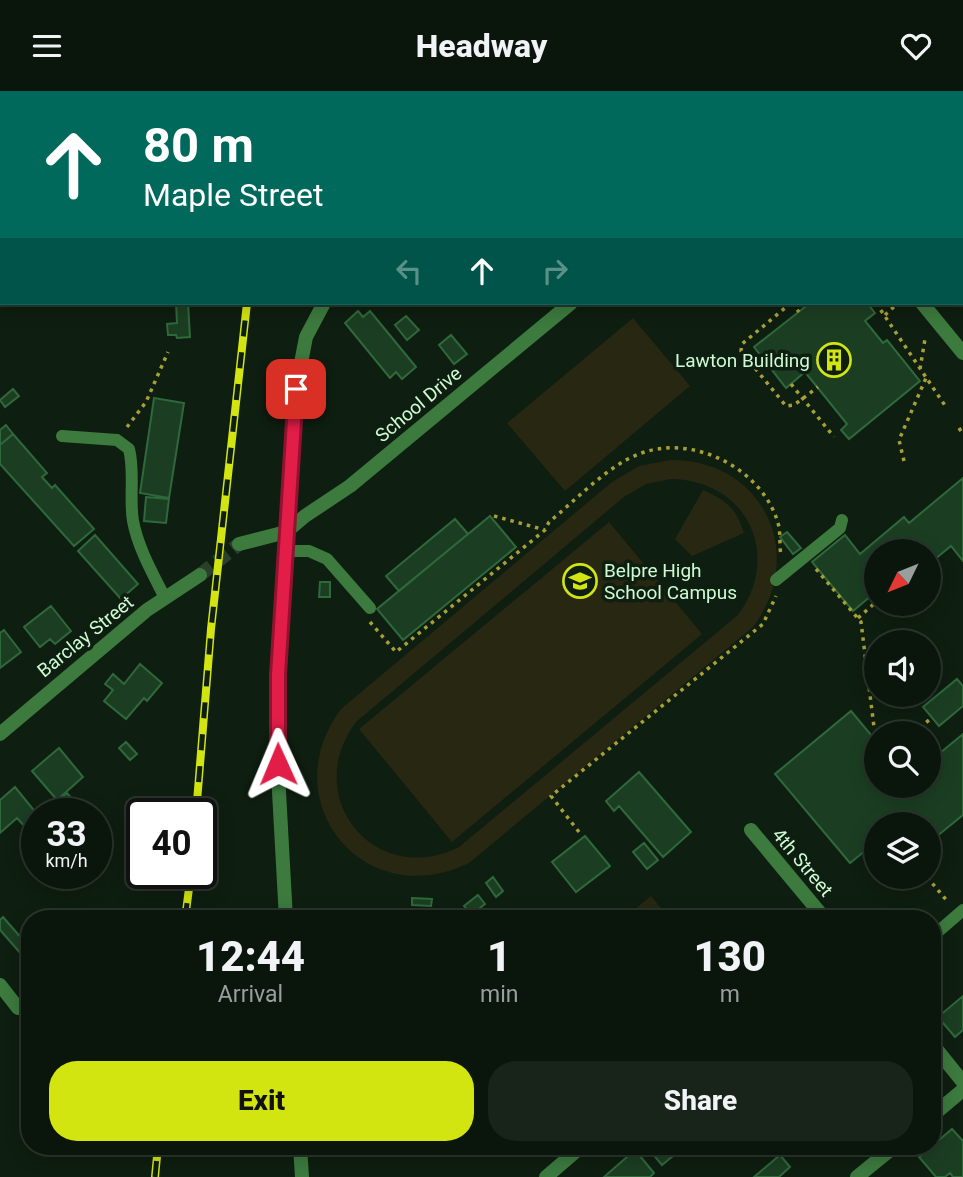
<!DOCTYPE html>
<style>
body{margin:0;font-family:Roboto,sans-serif;background:#18231a;color:#f1f3f6;height:100vh;display:flex;flex-direction:column;font-size:26px;white-space:nowrap}
*{box-sizing:border-box;margin:0}
p{font-size:23px;color:#999f9d}
.icon{flex:none;width:38px;height:38px;fill:none;stroke:currentColor;stroke-width:2;stroke-linecap:round;stroke-linejoin:round}
.map{position:relative;flex:1;overflow:hidden}
.sheet{position:absolute;left:21px;top:819px;width:920px;height:245px;display:flex;flex-direction:column;background:#0a160c;border-radius:28px;box-shadow:0 4px 18px #0003,0 0 0 2px #2a352d}
.sheet>*{flex:none}
.guide{position:absolute;left:0px;top:0px;width:964px;height:214px;box-shadow:0 4px 18px #0003,0 0 0 2px #2a352d;background:#00695c;color:#fff;overflow:hidden}
.needle{width:46px;rotate:227deg}
.tools{position:absolute;left:864px;top:448px;display:grid;gap:14px}
.tools a{display:grid;place-items:center;width:77px;height:77px;border-radius:50%;background:#0a160c;box-shadow:0 4px 18px #0003,0 0 0 2px #2a352d;font-size:35px}
.speed{position:absolute;left:21px;top:707px;display:flex;gap:14px;font-size:35px;font-weight:700;text-align:center}
.speed>*{display:grid;place-content:center;width:91px;height:91px;border-radius:50%;background:#0a160c;box-shadow:0 4px 18px #0003,0 0 0 2px #2a352d;line-height:1}
.speed small{font-size:18px;font-weight:400}
.speed .limit{border:4px solid #111;border-radius:10px;background:#fff;color:#111}
.pin{position:absolute;display:grid;place-items:center;width:60px;height:60px;color:#fff;margin:-30px;border-radius:14px;box-shadow:0 4px 10px #0006}
.me{position:absolute;width:77px;margin:-38px;rotate:359deg;stroke-linejoin:round;filter:drop-shadow(0 0 5px #0008)}
.turn{display:flex;align-items:center;gap:24px;height:147px;padding:0 28px;font-size:32px}
.turn .icon{width:91px;height:91px;stroke-width:2.5}
.turn b{display:block;font-size:49px;line-height:60px}
.lanes{display:flex;align-items:center;height:66px;padding:0 28px;background:#0003;justify-content:center;gap:35px;direction:ltr}
.lanes .off{opacity:.35}
.eta{display:flex;justify-content:space-evenly;align-items:center;height:119px;text-align:center}
.eta b{font-size:42px;font-weight:800;line-height:49px}
.button{display:flex;gap:14px;margin-top:auto;padding:14px 28px}
.button a{flex:1;height:80px;border-radius:28px;background:#d2e511;color:#111;font-size:28px;font-weight:800;line-height:80px;text-align:center}
.button a+a{background:#18231a;color:#f1f3f6}
header{display:flex;justify-content:space-between;align-items:center;height:91px;padding:0 28px;background:#0a160c;font-size:32px;font-weight:800}
.map>svg:first-child{display:block}
</style>
<header><svg class="icon" aria-label="menu" viewBox="0 0 24 24"><path d="M4 6h16M4 12h16M4 18h16"/></svg>Headway<svg class="icon" aria-label="heart" viewBox="0 0 24 24"><path d="M12 20l-8-8c-3-5 5-10 8-4 3-6 11-1 8 4z"/></svg></header>
<div class="map">
<svg width="963" height="1086" viewBox="0 0 963 1086">
<rect width="100%" height="100%" fill="#0e1e10"/>
<path fill="#282711" fill-rule="evenodd" d="M633,227L690,295L565,400L507,332Z
M670,369C763,368 808,463 753,536L469,772C365,823 272,711 341,618L612,391L639,375ZM671,388C746,389 783,463 738,524L459,756C375,798 300,706 356,631L624,406L646,393Z
M703,399C727,410 736,417 744,442L692,465L675,448Z
M609,431L702,543L452,751L359,638Z
M651,805L670,828H623Z"/>
<path fill="#1b3e22" stroke="#2f683a" stroke-width="2" d="M176,212H188L190,246L177,247L176,244H168L167,233L177,232Z
M810,212H867L875,222L865,230L883,252L887,249L920,290L849,348L841,339L847,333L805,281L786,297L754,256Z
M358,220L363,226L370,220L416,276L402,288L396,281L390,287L345,232Z
M406,225L419,239L407,249L395,234Z
M451,244L467,263L454,273L439,254Z
M13,298L19,305L5,316L0,309Z
M154,307L184,312L169,407L140,402Z
M6,334L13,343L0,354V339Z
M13,343L47,382L42,386L52,397L55,394L94,438L74,455L0,373V354Z
M963,387V470L951,455L929,473V460H877V509L872,504L853,520L812,471L845,444L860,463L904,426L909,432Z
M146,406L169,408L166,432L144,430Z
M490,425L516,456L403,549L377,518Z
M455,428L468,443L399,500L386,485Z
M787,441L801,457L793,463L780,446Z
M95,444L138,493L121,508L78,460Z
M320,491H330V506H319Z
M51,515L71,540L55,553L50,548L40,556L24,536Z
M4,539L21,561L0,577V542Z
M140,573L162,592L147,610L144,607L126,628L104,610L113,599L105,593L113,583L124,593Z
M957,588L963,595V615L939,635L923,616Z
M851,620L877,651V695H929V671L963,643V724L931,750L929,733H877V771L866,759L850,772L775,683Z
M126,651L137,663L130,669L119,657Z
M59,657L83,686L57,709L32,680Z
M639,681L691,741L663,766L619,715L614,720L606,710Z
M15,696L37,723V731L28,739L17,727L0,742V709Z
M67,702L83,721L81,723H65L55,712Z
M585,745L610,775L576,801L552,771Z
M644,752L658,769L647,778L633,761Z
M493,786L503,800L496,806L486,792Z
M478,804L485,813L471,824L464,815Z
M412,807L432,808L431,815L412,814Z
M3,826L30,857L22,864L0,839V829Z
M963,905V939L955,946L938,926Z
M952,1038L963,1050V1086H953L950,1082L945,1086H936L919,1066Z
M646,1055H685L662,1074Z
M635,1059L654,1082L650,1086H604Z
M780,1064L790,1076L779,1086H754Z"/>
<g fill="none" stroke-linecap="round" stroke-linejoin="round">
<path stroke="#2b3f2d" stroke-width="14" stroke-dasharray="14 7" stroke-linecap="butt" d="M200,484L239,453"/>
<path stroke="#a8a036" stroke-width="3.5" stroke-dasharray="3.5 5" stroke-linecap="butt" d="M620,0L622,2
M791,212L742,253L741,260L786,315L794,314L818,296
M792,212L799,221
M876,212L946,316
M885,224L898,212
M920,278L925,248
M791,293L834,346
M127,336L146,311L168,261
M959,337L963,343
M904,370L899,349L926,287
M494,425L545,439
M816,478L861,531L874,636L879,642
M858,527L875,512
M370,531L396,561L545,439L549,431C575,410 607,375 639,363C692,342 762,377 778,432C781,442 779,454 781,464
M913,642L929,629
M579,741L551,705L763,533L776,505
M927,786L948,811"/>
<path stroke="#3c7a3e" stroke-width="12" d="M962,185L963,184
M62,345L117,349L129,358C135,381 129,406 133,430C138,457 153,483 165,507
M285,460H309L327,468L370,517
M776,489L840,437L842,429
M933,845L963,819
M18,917L30,918"/>
<path stroke="#3c7a3e" stroke-width="14" d="M120,2L123,0
M572,2L574,0
M0,99L2,98
M922,212L963,262
M286,441L296,298L306,246L324,212
M239,453L286,441L305,425L350,395L571,212
M0,643L147,519L200,484
M751,739L825,828
M0,894L18,917
M933,954L963,991
M933,1024L963,999
M546,1086L582,1055
M857,1086L895,1055"/>
<path stroke="#3c7a3e" stroke-width="14" d="M286,828L276,646L286,441
M300,1055L302,1086"/>
<g stroke="#d2e511" stroke-width="8">
<path id="rail" d="M270,2V0
M196,723L211,538L247,212
M185,828L191,782
M155,1086L158,1055"/>
</g>
<use href="#rail" stroke="#0e1e10" stroke-width="5" stroke-dasharray="16" stroke-linecap="butt"/>
</g>
<g fill="none" stroke-linecap="round" stroke-linejoin="round">
<g stroke="#92132f" stroke-width="18">
<path id="route" d="M278,673V584L296,298"/>
</g>
<use href="#route" stroke="#e11d48" stroke-width="12"/>
</g>
<defs>
<g id="building-ring" transform="scale(1.75)"><circle r="9.5" fill="#0e1e10" stroke="#d2e511" stroke-width="1.5"/><path d="M-4-6H4V6H1V3H-1V6H-4ZM-2.5-4.3h1.7v1.8h-1.7ZM.8-4.3h1.7v1.8H.8ZM-2.5-1h1.7V.8h-1.7ZM.8-1h1.7V.8H.8Z" fill="#d2e511"/></g>
<g id="school-ring" transform="scale(1.75)"><circle r="9.5" fill="#0e1e10" stroke="#d2e511" stroke-width="1.5"/><path d="M0-5L7-2L0 1L-7-2ZM-4 1L0 2.5L4 1V4Q0 6-4 4Z" fill="#d2e511"/></g>
</defs>
<g fill-rule="evenodd">
<use href="#building-ring" x="834" y="269"/>
<use href="#school-ring" x="580" y="490"/>
</g>
<g text-anchor="middle" stroke-width="7" stroke-linejoin="round" paint-order="stroke">
<g font-size="19" fill="#cefbd3" stroke="#0e1e10" text-anchor="end">
<text x="810" y="276">Lawton Building</text>
<text x="604" y="486" text-anchor="start">Belpre High<tspan x="604" dy="22">School Campus</tspan></text>
</g>
<g font-size="19" fill="#cefbd3" stroke="#0e1e10">
<text transform="translate(418 313) rotate(-40)" y="7">School Drive</text>
<text transform="translate(85 545) rotate(-39)" y="7">Barclay Street</text>
<text transform="translate(803 771) rotate(50)" y="7">4th Street</text>
</g>
</g>
</svg>
<div class="tools">
<a><svg class="needle" viewBox="-14 -14 28 28"><path d="M0-13l5 13h-10z" fill="#e53935"/><path d="M0 13l5-13h-10z" fill="#999f9d"/></svg></a>
<a><svg class="icon" aria-label="sound" viewBox="0 0 24 24"><path d="M4 9h4l5-4v14l-5-4H4zM17 9q2 3 0 6"/></svg></a>
<a><svg class="icon" aria-label="search" viewBox="0 0 24 24"><circle cx="10" cy="10" r="6"/><path d="M15 15l6 6"/></svg></a>
<a><svg class="icon" aria-label="layers" viewBox="0 0 24 24"><path d="M12 4l9 5-9 5-9-5zM3 14l9 5 9-5"/></svg></a>
</div>
<div class="speed"><div>33<small>km/h</small></div><div class="limit">40</div></div>
<div class="pin" style="left:296px;top:298px;background:#d93025"><svg class="icon" aria-label="arrive" viewBox="0 0 24 24"><path d="M6 21V4h12l-3 4 3 4H6"/></svg></div>
<svg class="me" style="left:278px;top:673px" viewBox="-20 -20 40 40"><path d="M0-17L14 15 0 8-14 15z" fill="#e11d48" stroke="#fff" stroke-width="4"/></svg>
<div class="guide">
<div class="turn"><svg class="icon" aria-label="ahead" viewBox="0 0 24 24"><path d="M12 20V5M6 11l6-6 6 6"/></svg><div><b>80 m</b>Maple Street</div></div>
<div class="lanes"><svg class="icon off" aria-label="left" viewBox="0 0 24 24"><path d="M17 20v-9H6M10 6l-5 5 5 5"/></svg><svg class="icon" aria-label="ahead" viewBox="0 0 24 24"><path d="M12 20V5M6 11l6-6 6 6"/></svg><svg class="icon off" aria-label="right" viewBox="0 0 24 24"><path d="M7 20v-9h11M14 6l5 5-5 5"/></svg></div>
</div>
<section class="sheet">
<div class="eta">
<div><b>12:44</b><p>Arrival</p></div>
<div><b>1</b><p>min</p></div>
<div><b>130</b><p>m</p></div>
</div>
<div class="button"><a>Exit</a><a>Share</a></div>
</section>
</div>
